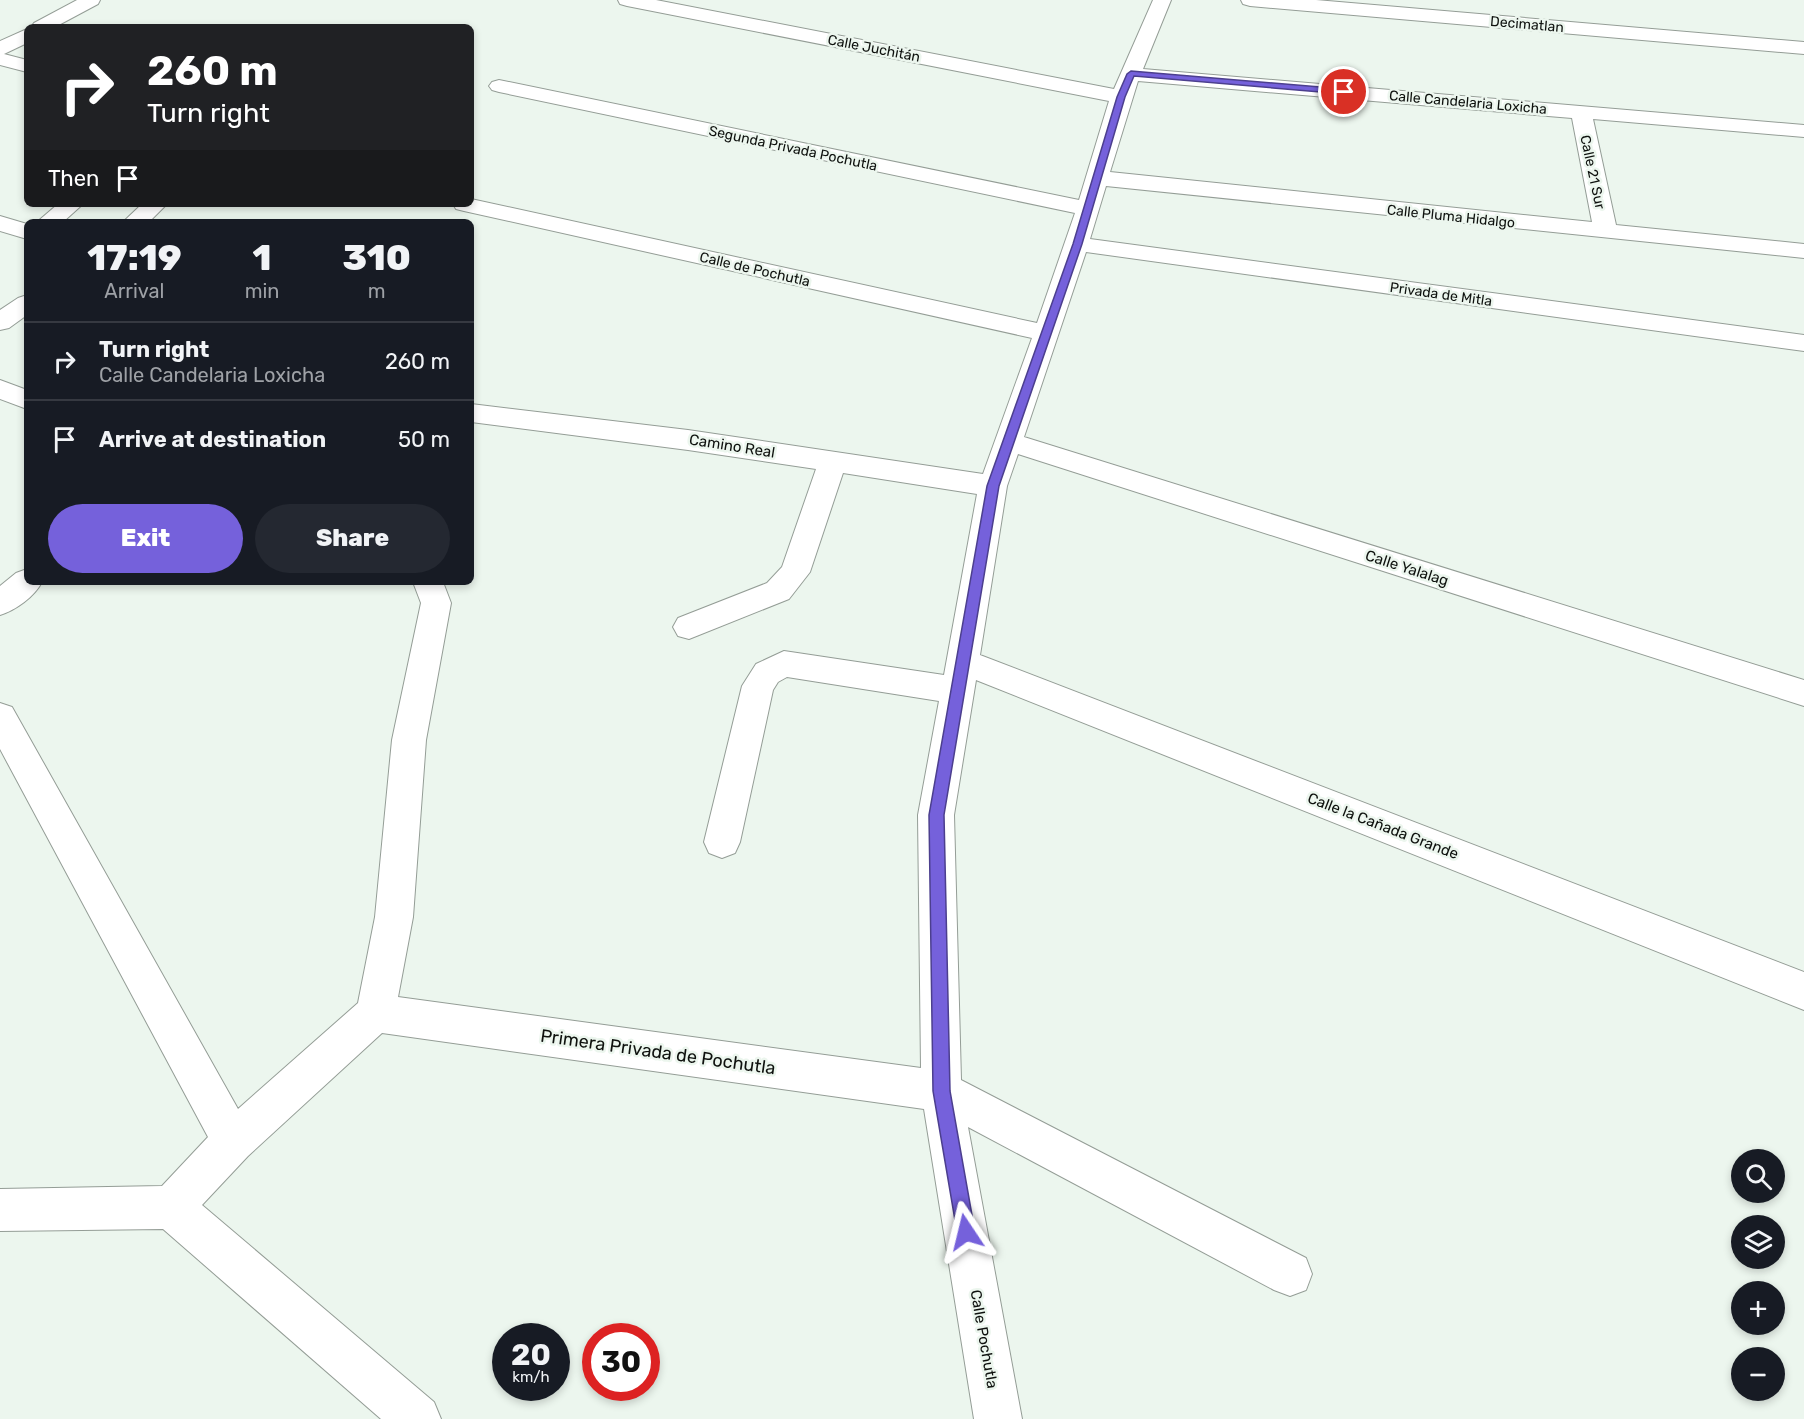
<!DOCTYPE html>
<meta charset="utf-8">
<style>
body{margin:0;font-family:Rubik,sans-serif;background:#242831;color:#f1f3f6;height:100vh;display:flex;flex-direction:column;font-size:22px;white-space:nowrap}
*{box-sizing:border-box;margin:0}
p{font-size:20px;color:#9ea1a6}
.icon{flex:none;width:33px;height:33px;fill:none;stroke:currentColor;stroke-width:2;stroke-linecap:round;stroke-linejoin:round}
.map{position:relative;flex:1;overflow:hidden}
.panel{position:absolute;left:24px;top:219px;width:450px;height:366px;display:flex;flex-direction:column;background:#171b24;border-radius:9px;box-shadow:0 3px 9px #0003}
.panel>*{flex:none}
.hud{position:absolute;left:24px;top:24px;width:450px;height:183px;border-radius:9px;box-shadow:0 3px 9px #0003;background:#202124;color:#fff;overflow:hidden}
.buttons{position:absolute;left:1731px;top:1149px;display:grid;gap:12px}
.buttons a{display:grid;place-items:center;width:54px;height:54px;border-radius:50%;background:#171b24;box-shadow:0 3px 9px #0003;font-size:30px}
.speed{position:absolute;left:492px;top:1323px;display:flex;gap:12px;font-size:30px;font-weight:700;text-align:center}
.speed>*{display:grid;place-content:center;width:78px;height:78px;border-radius:50%;background:#171b24;box-shadow:0 3px 9px #0003;line-height:1}
.speed small{font-size:15px;font-weight:400}
.speed .limit{border:9px solid #d22;background:#fff;color:#111}
.pin{position:absolute;display:grid;place-items:center;width:51px;height:51px;color:#fff;margin:-26px;border:3px solid #fff;border-radius:50%;box-shadow:0 2px 6px #0007}
.me{position:absolute;width:66px;margin:-33px;rotate:350deg;stroke-linejoin:round;filter:drop-shadow(0 0 4px #0008)}
.turn{display:flex;align-items:center;gap:21px;height:126px;padding:0 24px;font-size:27px}
.turn .icon{width:78px;height:78px;stroke-width:2.5}
.turn b{display:block;font-size:42px;line-height:51px}
.then{display:flex;align-items:center;height:57px;padding:0 24px;background:#0003;gap:12px;font-size:22px}
.eta{display:flex;justify-content:space-evenly;align-items:center;height:102px;text-align:center}
.eta b{font-size:36px;font-weight:800;line-height:42px}
.cta{display:flex;gap:12px;margin-top:auto;padding:12px 24px}
.cta a{flex:1;height:69px;border-radius:36px;background:#7561db;color:#fff;font-size:24px;font-weight:800;line-height:69px;text-align:center}
.cta a+a{background:#242831;color:#f1f3f6}
ul{padding:0;list-style:none}
li{display:flex;align-items:center;gap:18px;height:78px;padding:0 24px;border-top:2px solid #363941}
li div{flex:1}
li b{display:block;font-size:22px}
li em{font-style:normal}
.map>svg:first-child{display:block}
</style>
<div class="map">
<svg width="1804" height="1419" viewBox="0 0 1804 1419">
<rect width="100%" height="100%" fill="#ecf6ee"/>
<g fill="none" stroke-linecap="round" stroke-linejoin="round">
<g stroke="#949d96" stroke-width="2">
<path id="street" d="M77,0H100L98,4L55,27H31L34,23Z
M618,0H656L1114,89L1153,0H1171L1143,69L1804,125V137L1593,119L1616,225L1804,244V258L1106,186L1090,239L1804,335V351L1086,252L1024,437L1804,680V706L1018,454L1007,486L980,655L1804,972V1010L976,680L954,815L961,1080L1306,1258L1312,1274L1306,1290L1290,1296L1274,1290L968,1127L1022,1419H974L924,1109L382,1033L248,1156L202,1205L434,1402L441,1419H381L163,1229L0,1231V1189L162,1186L208,1137L0,749V703L12,707L238,1109L358,1003L375,917L392,740L421,603L413,582H443L451,603L426,740L413,917L398,997L921,1068L918,815L939,701L787,677L778,682L773,690L740,842L735,853L722,858L709,853L704,842L742,686L756,664L784,651L944,675L977,494L843,473L810,572L789,599L689,639L678,636L673,627L678,618L767,583L782,567L816,469L688,450L471,422V404L688,430L983,474L1032,338L464,211L456,209L453,204H471V199L1037,323L1075,213L499,92L492,90L489,86L492,82L499,80L1079,200L1109,101L627,6L620,4ZM1138,81L1572,118L1592,222L1110,172Z
M1241,0H1316L1804,42V54L1250,6L1243,4Z
M27,29V43L4,54L27,60V72L0,65V41Z
M58,204H83L63,222H37Z
M142,204H167L149,222H123Z
M0,216L27,224V239L0,231Z
M27,295V315L9,328L0,330V310L18,298Z
M0,380L27,390V409L0,399Z
M27,569V582H42C34,597 16,610 0,615V586L16,573Z"/>
</g>
<use href="#street" fill="#fff" fill-rule="evenodd"/>
</g>
<path fill="#7561db" stroke="#4c3f8e" stroke-width="1.5" d="M1131,71L1344,89L1348,92L1344,94L1134,76L1125,97L1082,244L999,486L944,815L950,1091L975,1232L972,1238L966,1240L959,1238L957,1232L933,1091L929,815L987,486L1073,244L1117,97L1127,74Z"/>
<g text-anchor="middle" stroke-width="5" stroke-linejoin="round" paint-order="stroke">
<g font-size="14" fill="#0e110e" stroke="#ecf6ee">
<text transform="translate(1527 24) rotate(5)" y="5">Decimatlan</text>
<text transform="translate(874 48) rotate(11)" y="5">Calle Juchitán</text>
<text transform="translate(1468 102) rotate(5)" y="5">Calle Candelaria Loxicha</text>
<text transform="translate(793 148) rotate(12)" y="5">Segunda Privada Pochutla</text>
<text transform="translate(1593 172) rotate(78)" y="5">Calle 21 Sur</text>
<text transform="translate(1451 216) rotate(6)" y="5">Calle Pluma Hidalgo</text>
<text transform="translate(755 269) rotate(13)" y="5">Calle de Pochutla</text>
<text transform="translate(1441 294) rotate(8)" y="5">Privada de Mitla</text>
</g>
<g font-size="15" fill="#0e110e" stroke="#ecf6ee">
<text transform="translate(732 446) rotate(9)" y="5">Camino Real</text>
<text transform="translate(1407 568) rotate(18)" y="5">Calle Yalalag</text>
<text transform="translate(1383 826) rotate(21)" y="5">Calle la Cañada Grande</text>
<text transform="translate(984 1339) rotate(80)" y="5">Calle Pochutla</text>
</g>
<g font-size="18" fill="#0e110e" stroke="#ecf6ee">
<text transform="translate(658 1052) rotate(8)" y="6">Primera Privada de Pochutla</text>
</g>
</g>
</svg>
<div class="buttons">
<a><svg class="icon" aria-label="search" viewBox="0 0 24 24"><circle cx="10" cy="10" r="6"/><path d="M15 15l6 6"/></svg></a>
<a><svg class="icon" aria-label="layers" viewBox="0 0 24 24"><path d="M12 4l9 5-9 5-9-5zM3 14l9 5 9-5"/></svg></a>
<a>+</a>
<a>−</a>
</div>
<div class="speed"><div>20<small>km/h</small></div><div class="limit">30</div></div>
<div class="pin" style="left:1344px;top:92px;background:#d93025"><svg class="icon" aria-label="arrive" viewBox="0 0 24 24"><path d="M6 21V4h12l-3 4 3 4H6"/></svg></div>
<svg class="me" style="left:966px;top:1232px" viewBox="-20 -20 40 40"><path d="M0-17L14 15 0 8-14 15z" fill="#7561db" stroke="#fff" stroke-width="4"/></svg>
<div class="hud">
<div class="turn"><svg class="icon" aria-label="right" viewBox="0 0 24 24"><path d="M7 20v-9h11M14 6l5 5-5 5"/></svg><div><b>260 m</b>Turn right</div></div>
<div class="then">Then<svg class="icon" aria-label="arrive" viewBox="0 0 24 24"><path d="M6 21V4h12l-3 4 3 4H6"/></svg></div>
</div>
<section class="panel">
<div class="eta">
<div><b>17:19</b><p>Arrival</p></div>
<div><b>1</b><p>min</p></div>
<div><b>310</b><p>m</p></div>
</div>
<ul>
<li><svg class="icon" aria-label="right" viewBox="0 0 24 24"><path d="M7 20v-9h11M14 6l5 5-5 5"/></svg><div><b>Turn right</b><p>Calle Candelaria Loxicha</p></div><em>260 m</em></li>
<li><svg class="icon" aria-label="arrive" viewBox="0 0 24 24"><path d="M6 21V4h12l-3 4 3 4H6"/></svg><div><b>Arrive at destination</b></div><em>50 m</em></li>
</ul>
<div class="cta"><a>Exit</a><a>Share</a></div>
</section>
</div>
